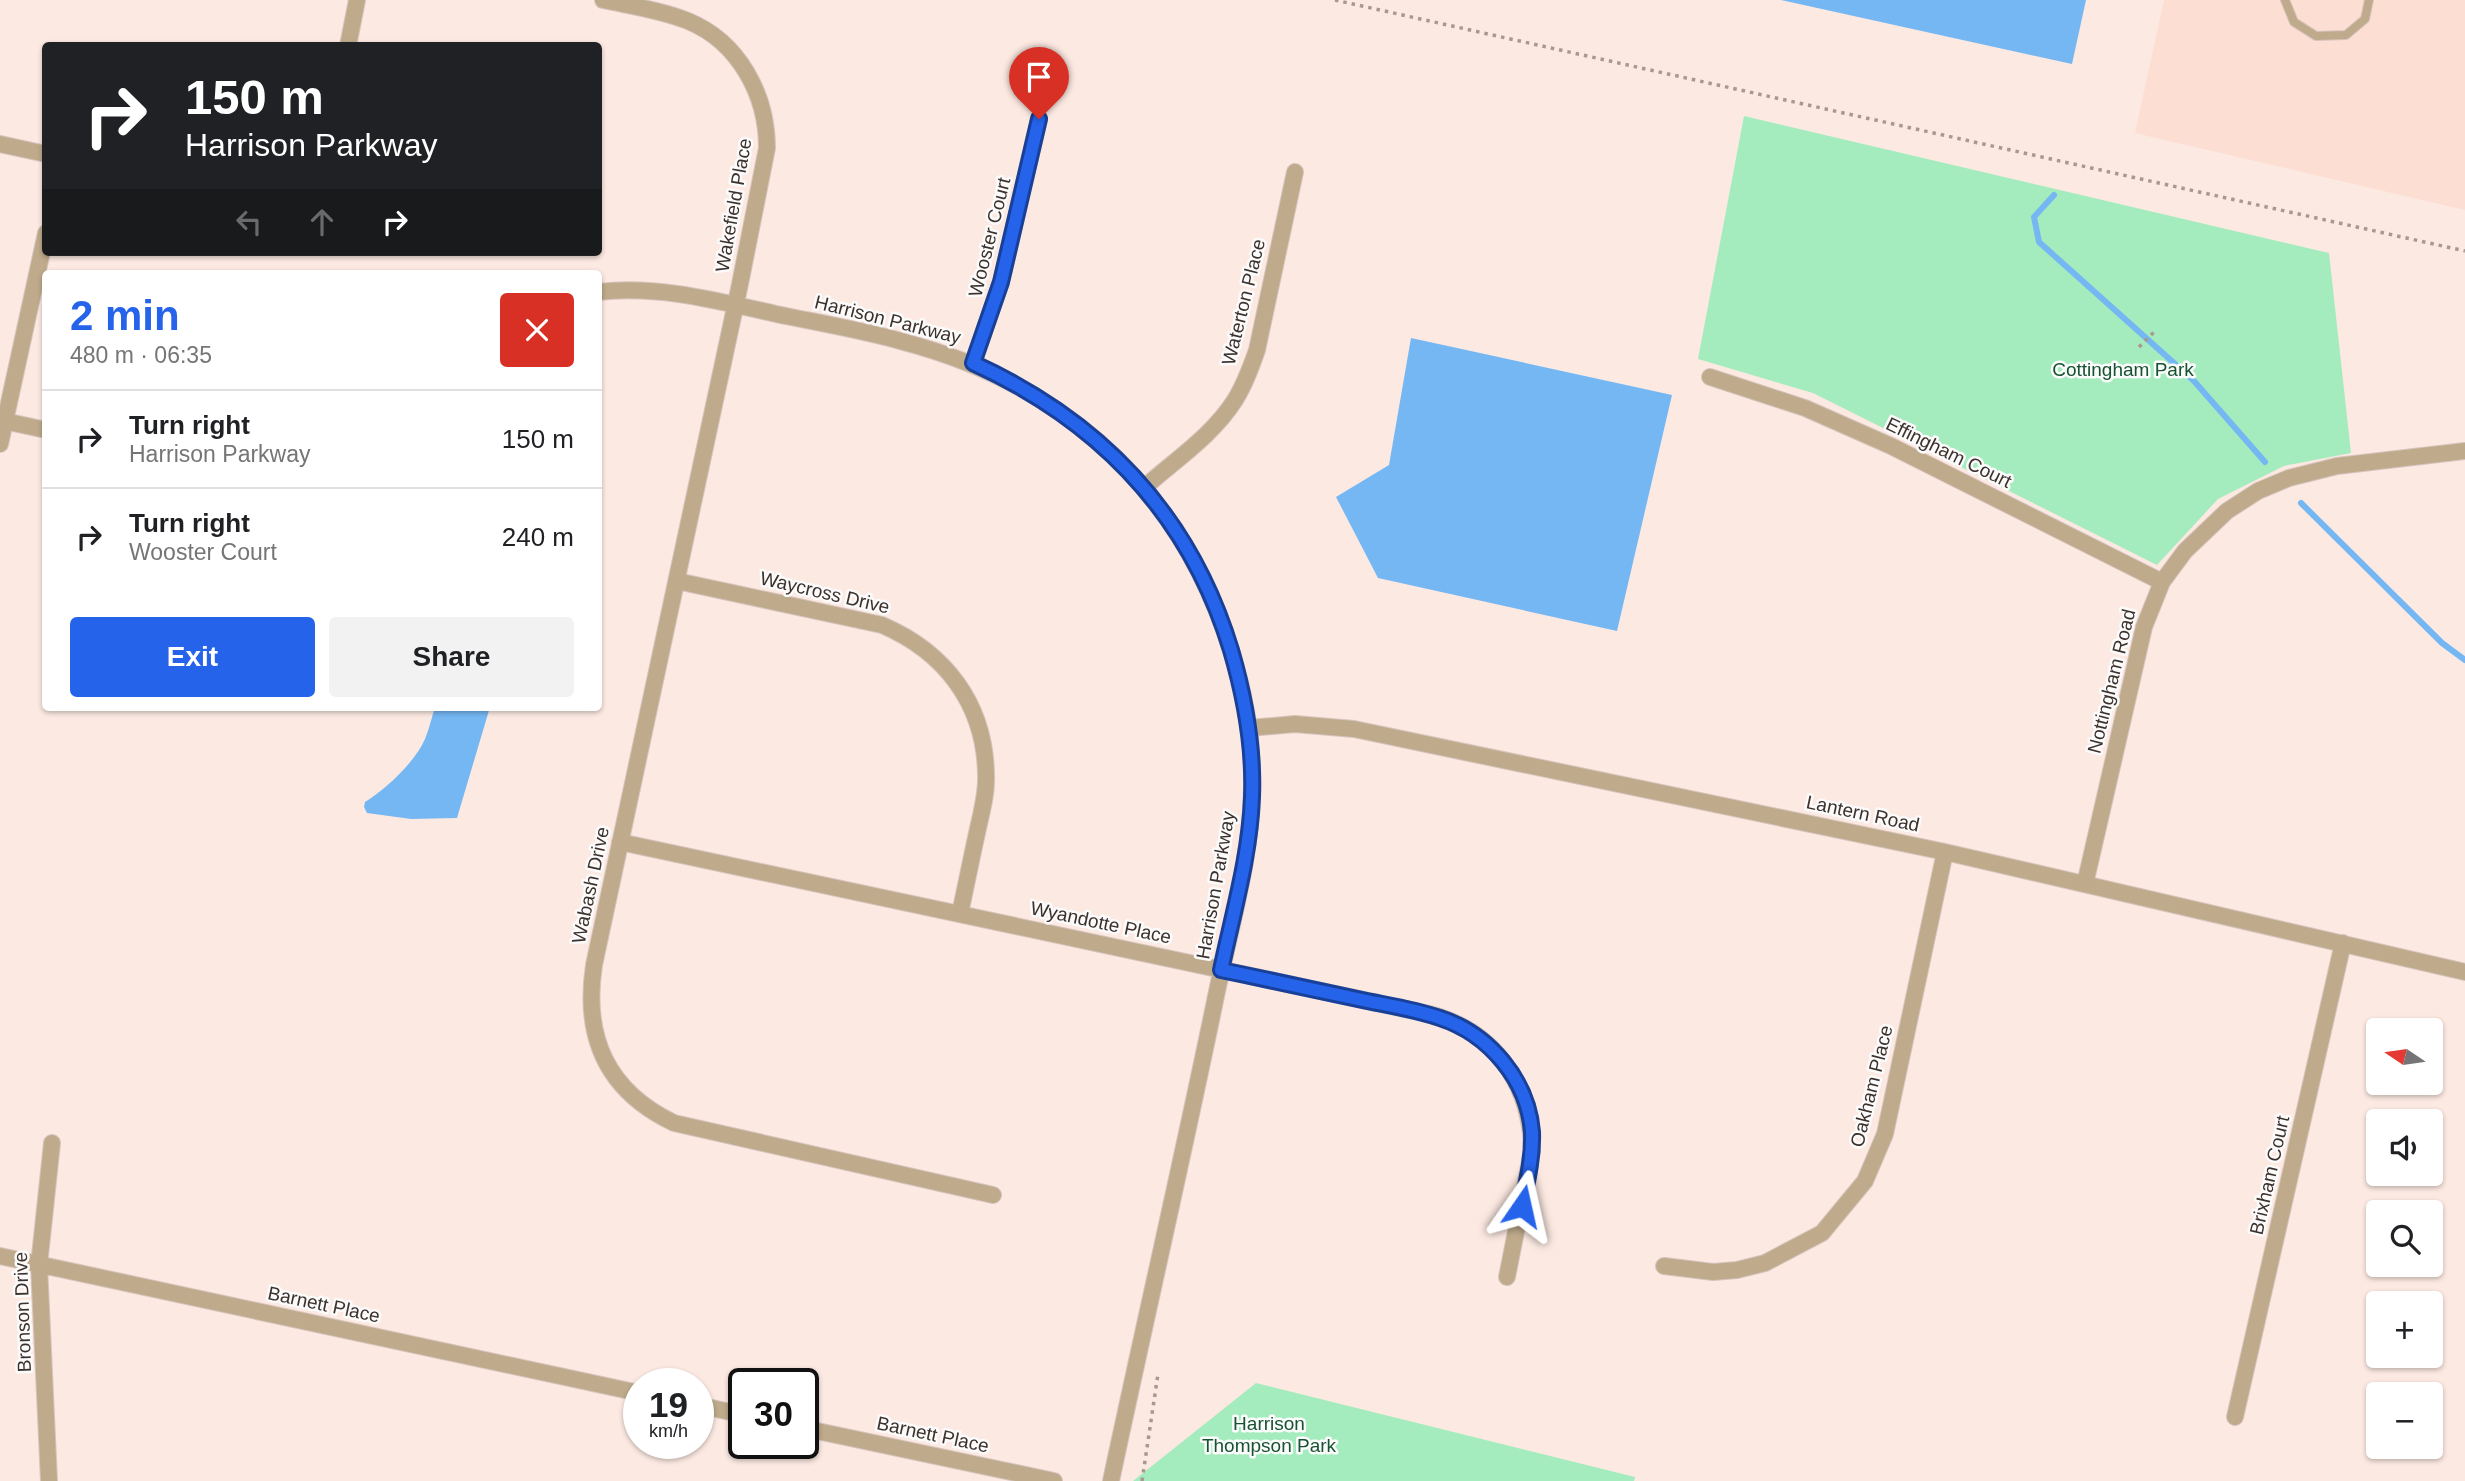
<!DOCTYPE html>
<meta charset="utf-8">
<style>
body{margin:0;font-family:Helvetica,sans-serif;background:#f2f2f2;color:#202124;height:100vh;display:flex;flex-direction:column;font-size:26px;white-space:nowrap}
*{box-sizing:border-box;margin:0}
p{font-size:23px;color:#757577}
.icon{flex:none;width:38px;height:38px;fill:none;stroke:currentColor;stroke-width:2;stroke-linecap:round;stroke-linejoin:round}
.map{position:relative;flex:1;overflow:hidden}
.sheet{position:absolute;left:42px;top:270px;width:560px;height:441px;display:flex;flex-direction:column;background:#fff;border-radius:7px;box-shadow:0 2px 5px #0004}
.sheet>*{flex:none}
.hud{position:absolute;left:42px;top:42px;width:560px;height:214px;border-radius:7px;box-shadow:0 2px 5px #0004;background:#202124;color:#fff;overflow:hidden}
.needle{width:46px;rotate:283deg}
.fabs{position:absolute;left:2366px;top:1018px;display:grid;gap:14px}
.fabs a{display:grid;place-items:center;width:77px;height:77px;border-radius:7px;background:#fff;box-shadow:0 2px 5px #0004;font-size:35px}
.speed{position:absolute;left:623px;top:1368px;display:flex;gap:14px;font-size:35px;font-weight:700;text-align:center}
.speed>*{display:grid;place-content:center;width:91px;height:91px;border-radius:50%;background:#fff;box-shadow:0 2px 5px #0004;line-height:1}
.speed small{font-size:18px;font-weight:400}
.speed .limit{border:4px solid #111;border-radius:10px;background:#fff;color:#111}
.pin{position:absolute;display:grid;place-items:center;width:60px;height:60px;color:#fff;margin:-72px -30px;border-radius:50% 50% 50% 0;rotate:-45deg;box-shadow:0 0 7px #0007}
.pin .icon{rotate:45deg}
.me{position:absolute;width:77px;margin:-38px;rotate:11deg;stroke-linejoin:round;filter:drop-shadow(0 0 5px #0008)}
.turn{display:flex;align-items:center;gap:24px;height:147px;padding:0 28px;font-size:32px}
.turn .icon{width:91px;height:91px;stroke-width:2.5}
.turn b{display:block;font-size:49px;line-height:60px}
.lanes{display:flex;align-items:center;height:66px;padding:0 28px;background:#0003;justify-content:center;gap:35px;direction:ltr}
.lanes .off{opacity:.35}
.round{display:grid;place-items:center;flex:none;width:74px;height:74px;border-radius:7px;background:#f2f2f2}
.headline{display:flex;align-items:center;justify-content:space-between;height:119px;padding:0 28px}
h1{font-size:42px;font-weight:600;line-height:52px;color:#2563eb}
.cta{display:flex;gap:14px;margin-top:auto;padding:14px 28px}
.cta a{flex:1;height:80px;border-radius:7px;background:#2563eb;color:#fff;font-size:28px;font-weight:600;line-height:80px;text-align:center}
.cta a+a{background:#f2f2f2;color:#202124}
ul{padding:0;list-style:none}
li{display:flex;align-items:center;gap:21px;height:98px;padding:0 28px;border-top:2px solid #e0e0e0}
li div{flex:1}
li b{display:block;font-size:26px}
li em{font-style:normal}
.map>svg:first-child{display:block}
</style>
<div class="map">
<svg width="2465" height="1481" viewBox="0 0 2465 1481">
<rect width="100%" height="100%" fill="#fce9e2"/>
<path fill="#fdded2" d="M2164,0H2465V210L2135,133Z"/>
<path fill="#a4ecbe" d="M1744,116L2329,253L2351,453L2284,466L2218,499L2157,565L1813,393L1698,359Z
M1256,1383L1635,1477L1634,1481H1133Z"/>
<path fill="#75b7f3" d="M1781,0H2086L2072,64Z
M1411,338L1672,395L1617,631L1378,578L1336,497L1389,465Z
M435,707H490L457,818L411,819L367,813L364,807L365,802C386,789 415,762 425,739C429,729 432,717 435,707Z"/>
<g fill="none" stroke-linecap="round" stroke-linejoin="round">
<path stroke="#75b7f3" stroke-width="6" d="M2054,195L2034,217L2039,242L2194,381L2265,462
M2301,503L2442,643L2465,660"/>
<g stroke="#d6c4be" stroke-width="10">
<path id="lane" d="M2285,0L2294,22L2316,36L2346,35L2365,19L2369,0"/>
</g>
<g stroke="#d6c4be" stroke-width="18">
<path id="street" d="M603,0C631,6 661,10 688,21C739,42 767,95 767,148L740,284L594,965C583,1037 607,1091 674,1123L993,1195
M348,46L357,0
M0,144L46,154
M598,292C659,285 718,301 776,314C819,323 862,330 904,342C1067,385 1183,492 1232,654C1244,693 1252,734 1252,775C1254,850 1230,927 1215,1001C1182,1161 1145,1321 1111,1481
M973,363L1001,282L1039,119
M1710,377L1805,408L1891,446L2162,582
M0,420L46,430
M0,444L46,233
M1145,487C1175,460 1213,435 1235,400C1245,384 1251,367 1257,350L1295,172
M677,581L882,625C945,652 985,704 986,775C987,794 981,814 977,833C971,860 966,886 960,913
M1249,728L1295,724L1354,729L1945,852L2465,972
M620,842L1392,1006C1408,1010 1424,1012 1440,1017C1500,1037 1531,1090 1532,1151L1507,1277
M2085,884L2144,627L2162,582L2185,551L2227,511L2258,491L2289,478L2337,466L2465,451
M0,1256L639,1393
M1664,1266L1713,1272L1737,1270L1765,1263L1822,1233L1865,1181L1885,1134L1945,852
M698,1405L744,1415
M2235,1417L2343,943
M803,1428L1054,1481
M49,1481L39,1265L52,1143"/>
</g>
<path stroke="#a79892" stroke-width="3.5" stroke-dasharray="3.5 5" stroke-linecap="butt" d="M1335,0L2465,251
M2139,347L2157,329
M1142,1481L1158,1374"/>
<use href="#lane" stroke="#bfab8b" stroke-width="8"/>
<use href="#street" stroke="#bfab8b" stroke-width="16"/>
</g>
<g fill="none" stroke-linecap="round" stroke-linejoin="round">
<g stroke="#184099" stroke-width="18">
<path id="route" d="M1039,119L1001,282L973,363C1100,421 1190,515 1231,650C1245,698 1254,747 1252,797C1250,855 1233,913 1221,970C1270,980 1319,991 1367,1001C1392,1006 1417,1010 1440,1018C1489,1034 1528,1080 1532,1132C1533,1157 1527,1182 1522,1206"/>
</g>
<use href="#route" stroke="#2563eb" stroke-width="12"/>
</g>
<g text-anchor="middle" stroke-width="5" stroke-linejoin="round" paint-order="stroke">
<g font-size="19" fill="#3c312c" stroke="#fbfbfb">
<text transform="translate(733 205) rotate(-80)" y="7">Wakefield Place</text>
<text transform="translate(989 237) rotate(-76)" y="7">Wooster Court</text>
<text transform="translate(1243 302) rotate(-76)" y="7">Waterton Place</text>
<text transform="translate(888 319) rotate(14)" y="7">Harrison Parkway</text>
<text transform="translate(1949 452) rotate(26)" y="7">Effingham Court</text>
<text transform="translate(825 592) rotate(13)" y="7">Waycross Drive</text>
<text transform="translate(2111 681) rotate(-76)" y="7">Nottingham Road</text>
<text transform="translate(1863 813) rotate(12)" y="7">Lantern Road</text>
<text transform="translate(590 885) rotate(-78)" y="7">Wabash Drive</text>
<text transform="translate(1215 885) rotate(-80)" y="7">Harrison Parkway</text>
<text transform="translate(1101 922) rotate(12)" y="7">Wyandotte Place</text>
<text transform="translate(1871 1086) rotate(-76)" y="7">Oakham Place</text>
<text transform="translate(2269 1175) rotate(-77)" y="7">Brixham Court</text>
<text transform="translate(324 1304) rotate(12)" y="7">Barnett Place</text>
<text transform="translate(22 1312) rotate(-92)" y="7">Bronson Drive</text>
<text transform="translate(933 1434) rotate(12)" y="7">Barnett Place</text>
</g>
<g font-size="19" fill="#165332" stroke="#fbfbfb">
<text x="2123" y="376">Cottingham Park</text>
<text x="1269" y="1430">Harrison<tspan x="1269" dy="22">Thompson Park</tspan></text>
</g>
</g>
</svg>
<div class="fabs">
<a><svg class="needle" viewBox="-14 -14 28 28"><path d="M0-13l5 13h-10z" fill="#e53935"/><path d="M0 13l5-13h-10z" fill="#757577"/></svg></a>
<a><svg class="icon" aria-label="sound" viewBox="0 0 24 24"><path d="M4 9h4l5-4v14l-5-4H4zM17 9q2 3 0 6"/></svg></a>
<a><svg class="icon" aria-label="search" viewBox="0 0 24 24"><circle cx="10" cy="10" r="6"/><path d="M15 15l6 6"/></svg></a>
<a>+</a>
<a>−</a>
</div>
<div class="speed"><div>19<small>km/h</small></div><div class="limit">30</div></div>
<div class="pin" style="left:1039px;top:119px;background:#d93025"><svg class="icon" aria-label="arrive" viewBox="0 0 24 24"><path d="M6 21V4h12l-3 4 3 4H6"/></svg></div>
<svg class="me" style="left:1522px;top:1206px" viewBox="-20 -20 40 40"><path d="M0-17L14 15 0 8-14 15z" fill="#2563eb" stroke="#fff" stroke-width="4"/></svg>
<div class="hud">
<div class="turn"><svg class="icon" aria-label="right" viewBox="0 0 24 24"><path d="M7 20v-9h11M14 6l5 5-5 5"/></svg><div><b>150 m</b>Harrison Parkway</div></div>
<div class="lanes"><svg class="icon off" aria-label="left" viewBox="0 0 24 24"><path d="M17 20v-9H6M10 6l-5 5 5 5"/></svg><svg class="icon off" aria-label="ahead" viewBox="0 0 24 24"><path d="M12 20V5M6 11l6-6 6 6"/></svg><svg class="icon" aria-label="right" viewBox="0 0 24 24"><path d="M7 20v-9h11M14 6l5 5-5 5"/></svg></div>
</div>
<section class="sheet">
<div class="headline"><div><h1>2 min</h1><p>480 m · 06:35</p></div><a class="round" style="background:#d93025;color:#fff"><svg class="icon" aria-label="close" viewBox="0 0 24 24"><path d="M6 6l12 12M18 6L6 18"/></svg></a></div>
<ul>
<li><svg class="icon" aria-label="right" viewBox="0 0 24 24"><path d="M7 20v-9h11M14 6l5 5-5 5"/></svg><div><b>Turn right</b><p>Harrison Parkway</p></div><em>150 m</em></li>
<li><svg class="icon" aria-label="right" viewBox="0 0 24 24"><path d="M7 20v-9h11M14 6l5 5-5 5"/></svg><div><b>Turn right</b><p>Wooster Court</p></div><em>240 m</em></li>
</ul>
<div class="cta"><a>Exit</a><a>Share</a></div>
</section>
</div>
